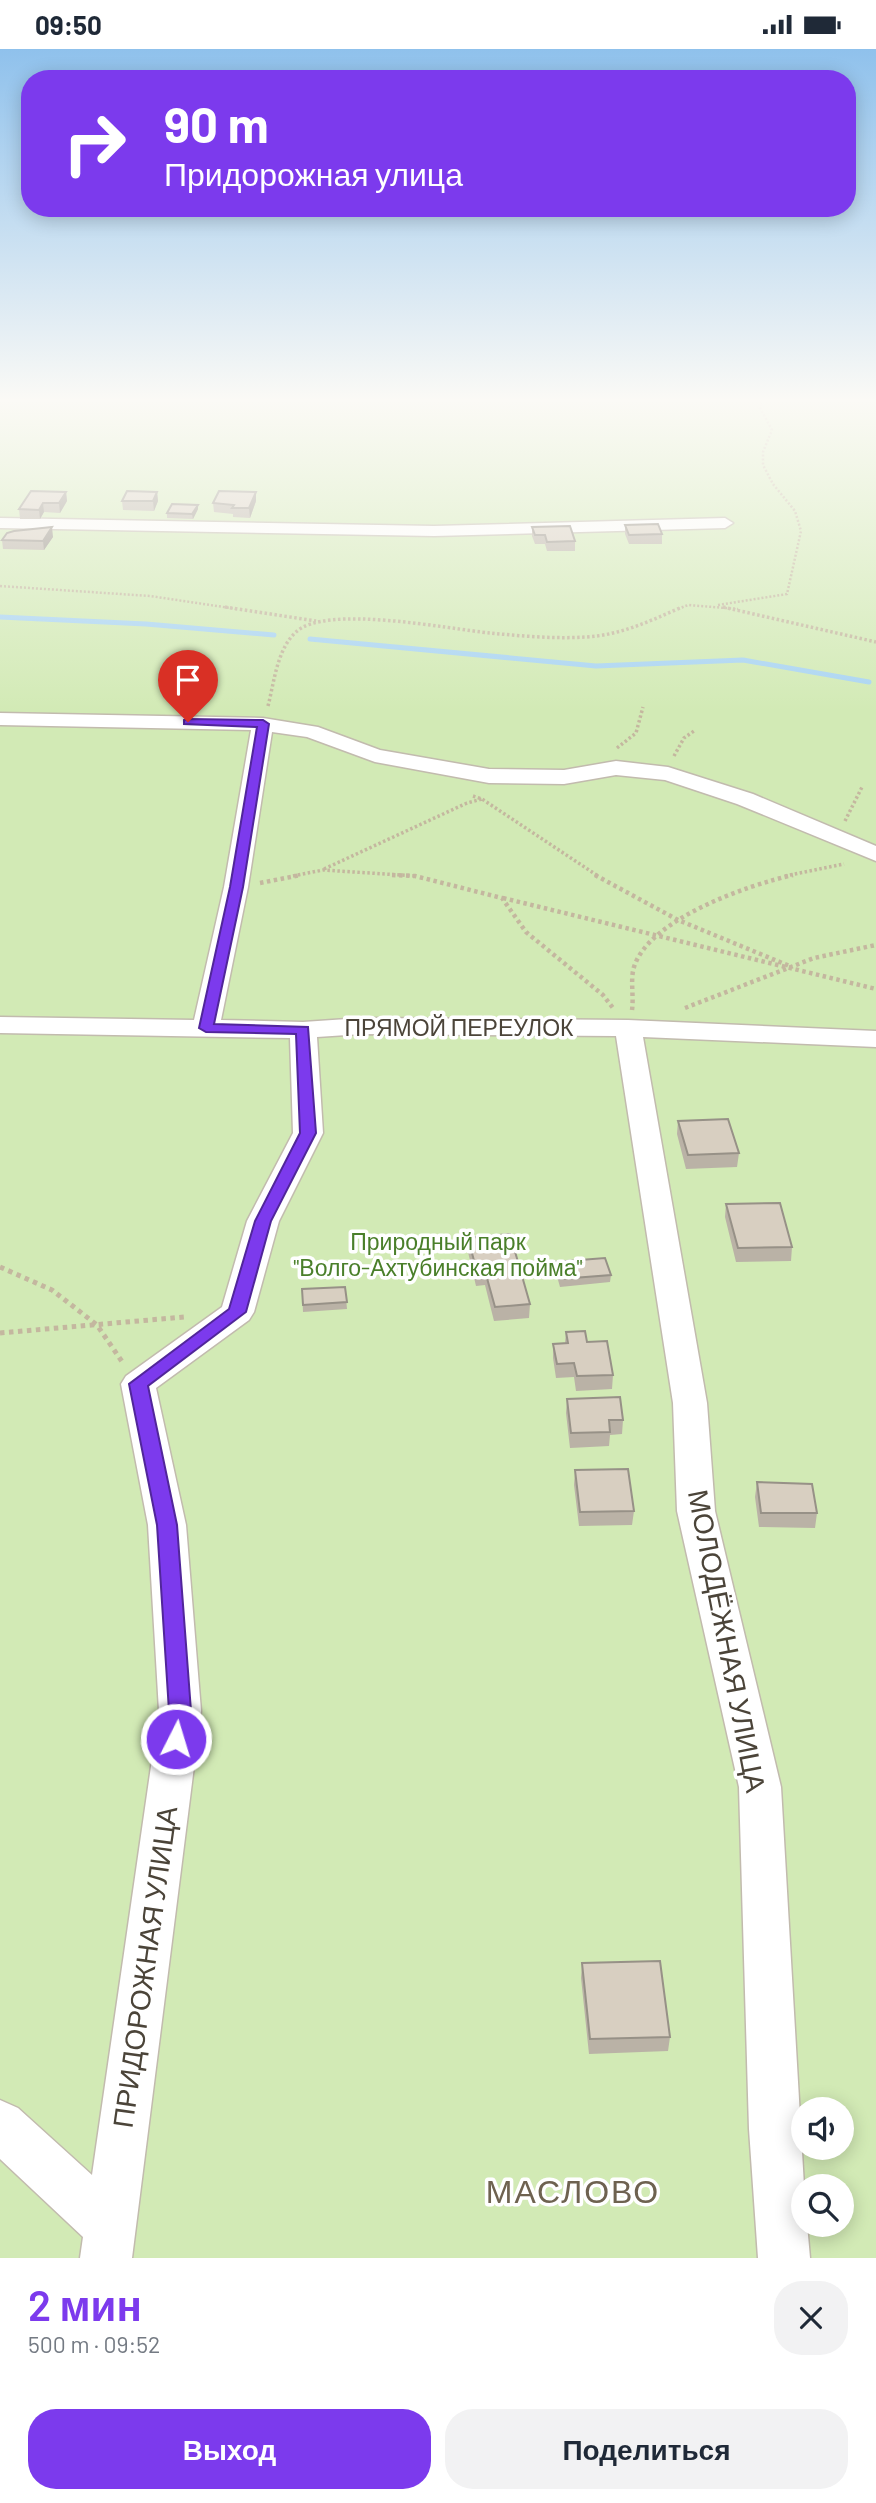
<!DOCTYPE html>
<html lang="ru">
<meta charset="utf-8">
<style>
body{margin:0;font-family:Barlow,sans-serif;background:#f2f2f3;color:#1f2937;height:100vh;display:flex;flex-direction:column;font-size:26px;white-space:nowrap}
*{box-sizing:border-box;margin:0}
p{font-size:23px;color:#747a83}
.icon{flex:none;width:38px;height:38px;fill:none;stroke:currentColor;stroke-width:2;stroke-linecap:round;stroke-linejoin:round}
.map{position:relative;height:2209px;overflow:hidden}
.drawer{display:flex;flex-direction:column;background:#fff;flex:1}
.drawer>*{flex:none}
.guide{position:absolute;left:21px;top:21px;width:835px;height:147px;border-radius:28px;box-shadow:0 4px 18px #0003;background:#7c3aed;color:#fff;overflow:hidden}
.fabs{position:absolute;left:791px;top:2048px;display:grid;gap:14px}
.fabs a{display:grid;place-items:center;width:63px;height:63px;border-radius:50%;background:#fff;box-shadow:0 4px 18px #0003;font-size:35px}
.pin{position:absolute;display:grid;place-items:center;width:60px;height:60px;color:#fff;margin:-72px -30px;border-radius:50% 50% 50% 0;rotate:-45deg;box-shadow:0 0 7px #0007}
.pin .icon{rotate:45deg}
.me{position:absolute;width:77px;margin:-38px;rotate:5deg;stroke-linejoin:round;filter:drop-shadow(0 0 5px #0008)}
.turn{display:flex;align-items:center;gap:24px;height:147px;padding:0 28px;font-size:32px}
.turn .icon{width:91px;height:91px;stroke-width:2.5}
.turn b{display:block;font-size:49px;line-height:60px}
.round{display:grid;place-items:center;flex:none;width:74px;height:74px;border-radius:28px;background:#f2f2f3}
.summary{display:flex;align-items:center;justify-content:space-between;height:119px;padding:0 28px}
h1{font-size:42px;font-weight:600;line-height:52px;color:#7c3aed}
.button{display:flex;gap:14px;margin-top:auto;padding:14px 28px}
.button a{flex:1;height:80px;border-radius:28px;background:#7c3aed;color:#fff;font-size:28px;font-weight:600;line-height:80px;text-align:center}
.button a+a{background:#f2f2f3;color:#1f2937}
.status{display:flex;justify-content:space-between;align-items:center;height:49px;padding:0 35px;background:#fff;direction:ltr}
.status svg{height:19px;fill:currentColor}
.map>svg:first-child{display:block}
</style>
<div class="status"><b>09:50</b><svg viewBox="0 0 49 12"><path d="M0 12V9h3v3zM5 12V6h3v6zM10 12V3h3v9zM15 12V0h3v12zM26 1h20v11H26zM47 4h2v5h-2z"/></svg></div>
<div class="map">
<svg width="876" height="2209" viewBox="0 0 876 2209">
<rect width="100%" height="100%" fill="#f6f3ec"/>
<path fill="#d2eab5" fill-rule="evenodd" d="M0,353H876V2209H0ZM803,2060H842V2098H803ZM803,2137H842V2175H803Z"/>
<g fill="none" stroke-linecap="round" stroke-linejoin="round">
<path stroke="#a9d4f2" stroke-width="5" d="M0,568L146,575L274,586
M310,590L596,617L743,611L869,633"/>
<g stroke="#c2bbae" stroke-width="3">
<path id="minor" d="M0,469L434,477L725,469L733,474L725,479L434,487L0,479Z
M0,664L263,669L318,678L380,701L489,720L564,721L616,712L668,718L753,745L876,797V812L737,755L665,731L616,726L564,735L489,734L375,713L307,688L272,683L248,838L221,971L303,973L362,969L628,971L876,982V998L643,988L707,1354L715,1462L781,1738L804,2137L803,2175H807L810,2209H758L749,2080L739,1738L677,1462L673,1354L616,987L362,985L317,988L323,1084L279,1172L254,1263L249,1271L156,1339L186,1476L201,1662L132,2209H80L83,2188L0,2110V2051L18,2059L92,2126L159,1662L148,1476L121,1335L126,1327L222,1258L247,1172L293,1084L290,989L0,984V968L194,971L224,838L251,681L0,676Z"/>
</g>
<path stroke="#c4b79f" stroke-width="2.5" stroke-dasharray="2 2" stroke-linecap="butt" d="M0,537L150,547L237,560
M718,556L787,545L801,482L795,462L773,435L763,416V403L772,381L760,359L762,353
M678,560L688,556L738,560"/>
<path stroke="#c4b79f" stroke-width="3.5" stroke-dasharray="2.5 2.5" stroke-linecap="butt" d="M225,558L316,572
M723,558L876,593
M268,657C274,634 277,600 296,583C325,555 449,580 490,584C521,587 555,590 586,588C621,586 650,572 682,558
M617,699L636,684L643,658
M674,707L684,689L694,682
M473,747L482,750L598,827
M845,772L862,738
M324,820L467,754L482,750
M293,827L323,821L416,827
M785,827L844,815"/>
<path stroke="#c4b79f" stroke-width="4.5" stroke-dasharray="3.5 3.5" stroke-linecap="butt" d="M392,826L415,827L502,849L526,883L603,946L613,959
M595,826L678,871L792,918
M260,834L301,826
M503,849L876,940
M685,959L814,909L876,896
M632,961C634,947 630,931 634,918C649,870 748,836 793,826"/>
<path stroke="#c4b79f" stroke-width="5" stroke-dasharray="4.5 4.5" stroke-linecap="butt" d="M0,1218L52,1241L97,1276L123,1314
M0,1284L184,1268"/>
<use href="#minor" fill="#fff" fill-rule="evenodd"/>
</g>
<path fill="#bab2a6" d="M66,443L67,452L60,464L44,463L40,470H20L19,460Z
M157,443L158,452L154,462L123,461L122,452Z
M256,443V452L250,469L233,468V465L214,463L213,454Z
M198,460L193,470L167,469V464Z
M625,476L662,485V495H629L625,485Z
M532,478L575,492V502H547L545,495H535L532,487Z
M53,488L44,501L3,500L2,491Z
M678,1072L739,1104L737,1118L686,1120L677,1085Z
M726,1155L792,1198L791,1212L736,1213L725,1168Z
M468,1189L530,1255L529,1269L494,1272L485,1236L476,1237L468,1203Z
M555,1213L611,1226L610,1233L560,1238L555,1220Z
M345,1238L347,1260L303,1263L302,1240Z
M566,1283L587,1293L613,1326L612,1340L576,1342L574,1328L556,1329L553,1309V1295L565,1294Z
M567,1350L623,1371L622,1385L610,1386L609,1397L570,1399L566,1364Z
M575,1421L634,1462L632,1476L579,1477L574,1436Z
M757,1433L817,1464L815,1479L759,1478L755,1448Z
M582,1914L670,1988L668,2002L589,2005L581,1929Z"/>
<path fill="#979187" d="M66,443L67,452L60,464L59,454Z
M157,443L158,452L154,462L153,452Z
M256,443V452L250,469L249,459Z
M43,454L44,463L40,470L39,461Z
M198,456V460L193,470L192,465Z
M52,478L53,488L44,501L43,492Z"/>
<path fill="#d8cfc1" stroke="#979187" stroke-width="2" d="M31,442L66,443L59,454H43L39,461L19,460Z
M127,442L157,443L153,452H122Z
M219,442L256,443L249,459H232L234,456L213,454Z
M172,455L198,456L192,465L167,464Z
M658,475L662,485L629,486L625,476Z
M570,477L575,492L547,493L545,486H535L532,478Z
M52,478L43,492L2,491L7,484L14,482Z
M728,1070L739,1104L688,1106L678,1072Z
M780,1154L792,1198L738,1199L726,1155Z
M510,1185L530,1255L495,1258L485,1222L477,1223L468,1189Z
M605,1209L611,1226L560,1230L555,1213Z
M345,1238L347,1253L303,1256L302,1240Z
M585,1282L587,1293L607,1292L613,1326L577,1327L574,1314L557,1315L553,1295L568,1294L566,1283Z
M620,1348L623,1371H609L610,1383L571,1384L567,1350Z
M628,1420L634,1462L580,1463L575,1421Z
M757,1433L812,1435L817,1464H761Z
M660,1912L670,1988L590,1990L582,1914Z"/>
<linearGradient id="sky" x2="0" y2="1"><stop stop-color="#8fc1ec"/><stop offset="0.53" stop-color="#fbfaf6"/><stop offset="1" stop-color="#fbfaf6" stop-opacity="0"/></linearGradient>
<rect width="876" height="663" fill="url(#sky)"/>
<path fill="#7c3aed" stroke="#51269a" stroke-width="2" d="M188,670L263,671L269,675L243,838L214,975L308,978L316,1084L271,1172L246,1263L148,1337L177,1476L191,1662L184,1696L176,1699L168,1696L165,1690L169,1662L157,1476L129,1335L229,1260L255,1172L300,1084L296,985L206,983L199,979L230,838L257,678L184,675V671Z"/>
<g text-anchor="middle" stroke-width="7" stroke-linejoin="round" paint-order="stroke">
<g font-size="23" fill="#4b4439" stroke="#fff">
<text x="459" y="987">ПРЯМОЙ ПЕРЕУЛОК</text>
</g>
<g font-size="23" fill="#4a7f2a" stroke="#fff">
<text x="438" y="1201">Природный парк<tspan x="438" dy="26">"Волго-Ахтубинская пойма"</tspan></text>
</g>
<g font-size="28" fill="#4b4439" stroke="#fff">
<text transform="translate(727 1592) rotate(79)" y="10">МОЛОДЁЖНАЯ УЛИЦА</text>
<text transform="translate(145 1918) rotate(-82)" y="10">ПРИДОРОЖНАЯ УЛИЦА</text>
</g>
<g font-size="32" letter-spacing="2" fill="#6e6250" stroke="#fff">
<text x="573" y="2154">МАСЛОВО</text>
</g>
</g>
</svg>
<div class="fabs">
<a><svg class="icon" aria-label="sound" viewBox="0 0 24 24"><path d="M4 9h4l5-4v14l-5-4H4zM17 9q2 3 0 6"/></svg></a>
<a><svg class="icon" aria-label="search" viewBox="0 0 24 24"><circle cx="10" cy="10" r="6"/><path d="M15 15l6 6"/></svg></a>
</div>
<div class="pin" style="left:188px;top:673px;background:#d93025"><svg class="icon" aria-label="arrive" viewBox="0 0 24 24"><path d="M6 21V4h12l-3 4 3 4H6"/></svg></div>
<svg class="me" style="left:176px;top:1690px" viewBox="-20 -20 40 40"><circle r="17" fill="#7c3aed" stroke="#fff" stroke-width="3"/><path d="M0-11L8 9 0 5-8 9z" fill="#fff"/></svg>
<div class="guide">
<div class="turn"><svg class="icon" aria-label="right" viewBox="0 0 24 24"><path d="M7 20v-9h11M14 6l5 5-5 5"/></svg><div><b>90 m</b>Придорожная улица</div></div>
</div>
</div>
<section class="drawer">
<div class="summary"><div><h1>2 мин</h1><p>500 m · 09:52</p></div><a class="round"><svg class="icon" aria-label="close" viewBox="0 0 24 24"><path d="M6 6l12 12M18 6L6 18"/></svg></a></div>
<div class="button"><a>Выход</a><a>Поделиться</a></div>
</section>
